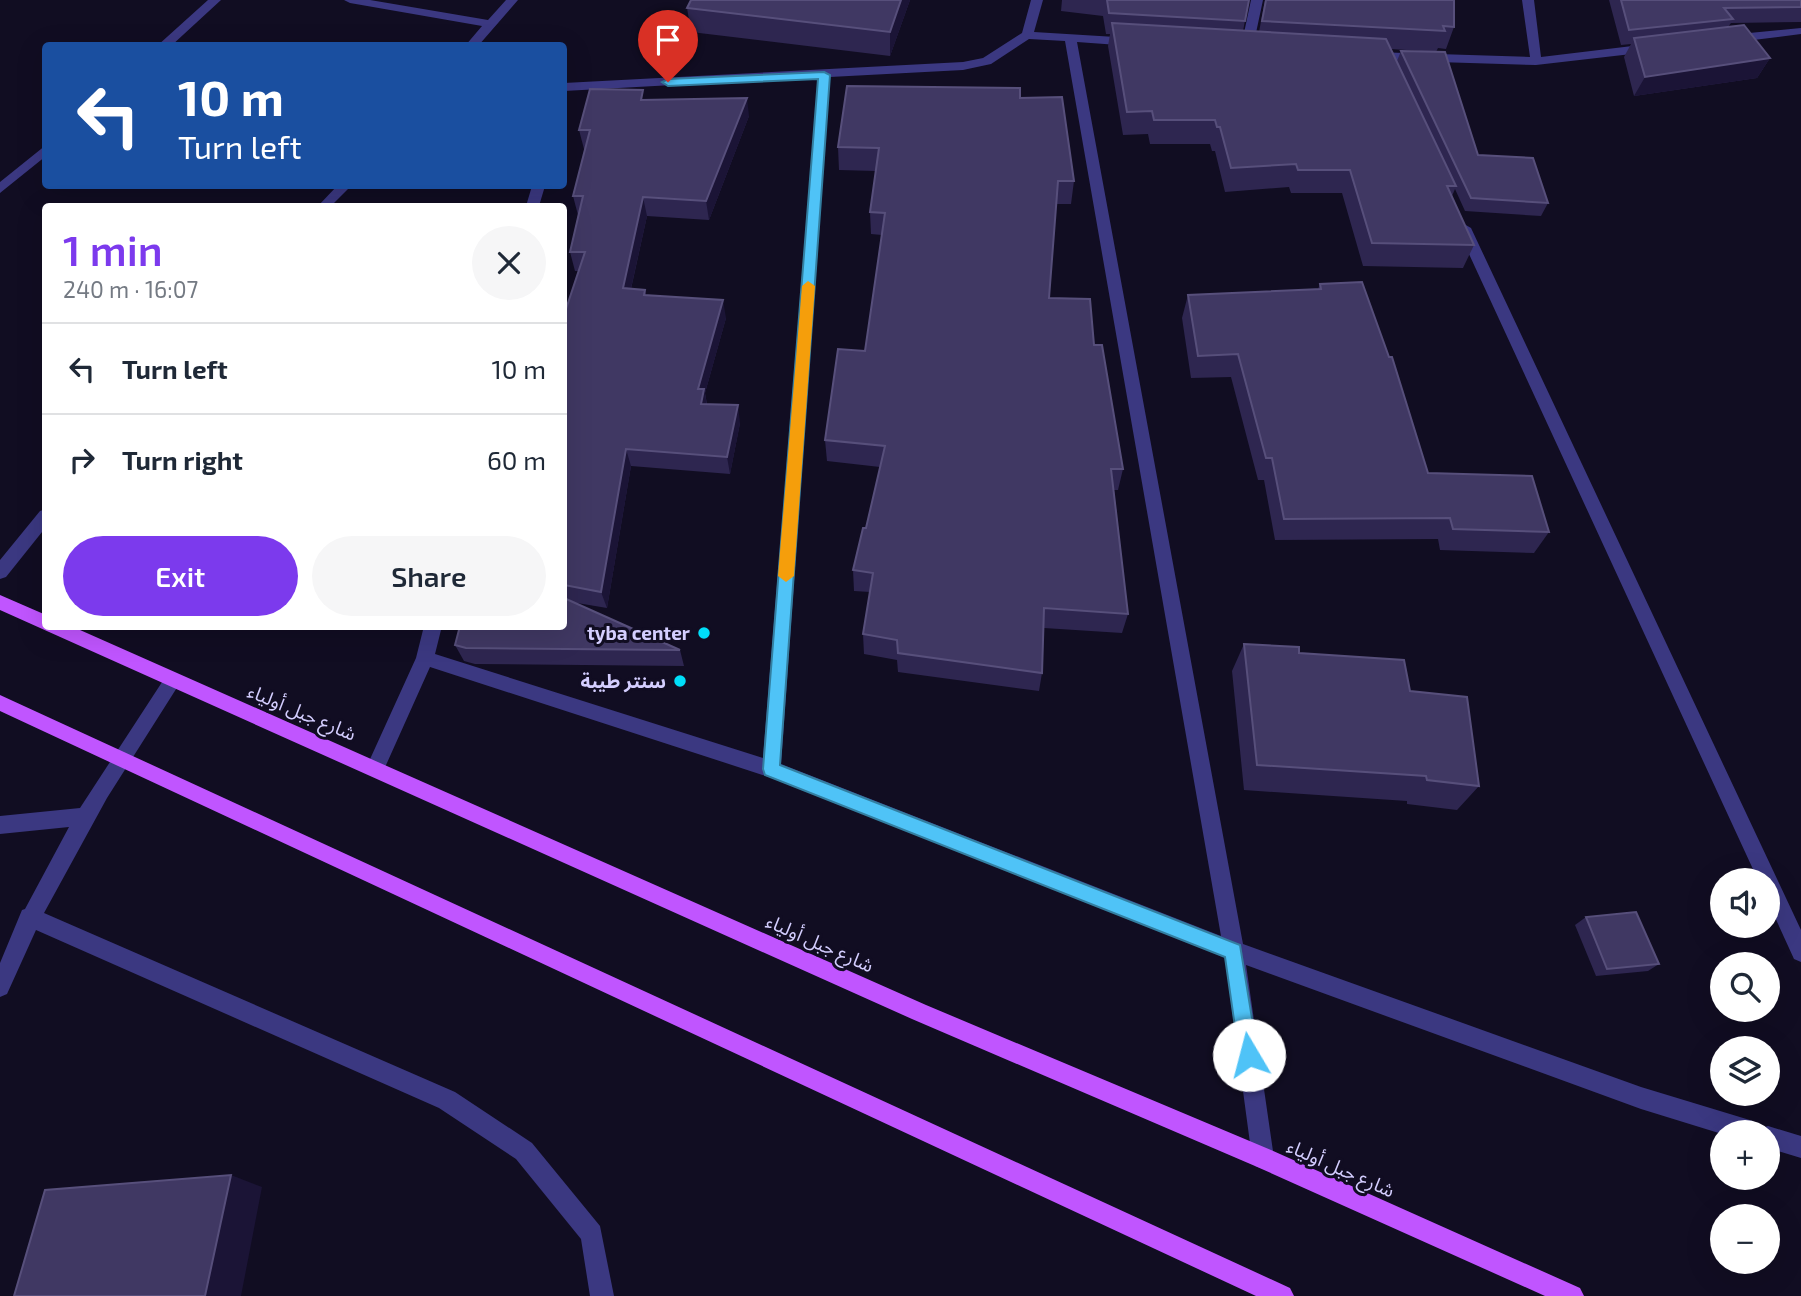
<!DOCTYPE html>
<meta charset="utf-8">
<style>
body{margin:0;font-family:"Exo 2","Noto Sans Arabic",sans-serif;background:#f6f6f7;color:#1f2937;height:100vh;display:flex;flex-direction:column;font-size:26px;white-space:nowrap}
*{box-sizing:border-box;margin:0}
p{font-size:23px;color:#747a83}
.icon{flex:none;width:38px;height:38px;fill:none;stroke:currentColor;stroke-width:2;stroke-linecap:round;stroke-linejoin:round}
.map{position:relative;flex:1;overflow:hidden}
.drawer{position:absolute;left:42px;top:203px;width:525px;height:427px;display:flex;flex-direction:column;background:#fff;border-radius:7px;box-shadow:0 7px 28px #0002}
.drawer>*{flex:none}
.hud{position:absolute;left:42px;top:42px;width:525px;height:147px;border-radius:7px;box-shadow:0 7px 28px #0002;background:#1a4fa0;color:#fff;overflow:hidden}
.buttons{position:absolute;left:1710px;top:868px;display:grid;gap:14px}
.buttons a{display:grid;place-items:center;width:70px;height:70px;border-radius:50%;background:#fff;box-shadow:0 7px 28px #0002;font-size:35px}
.pin{position:absolute;display:grid;place-items:center;width:60px;height:60px;color:#fff;margin:-72px -30px;border-radius:50% 50% 50% 0;rotate:-45deg;box-shadow:0 0 7px #0007}
.pin .icon{rotate:45deg}
.me{position:absolute;width:77px;margin:-38px;rotate:352deg;stroke-linejoin:round;filter:drop-shadow(0 0 5px #0008)}
.turn{display:flex;align-items:center;gap:24px;height:147px;padding:0 21px;font-size:32px}
.turn .icon{width:91px;height:91px;stroke-width:2.5}
.turn b{display:block;font-size:49px;line-height:60px}
.round{display:grid;place-items:center;flex:none;width:74px;height:74px;border-radius:37px;background:#f6f6f7}
.headline{display:flex;align-items:center;justify-content:space-between;height:119px;padding:0 21px}
h1{font-size:42px;font-weight:600;line-height:52px;color:#7c3aed}
.action{display:flex;gap:14px;margin-top:auto;padding:14px 21px}
.action a{flex:1;height:80px;border-radius:42px;background:#7c3aed;color:#fff;font-size:28px;font-weight:600;line-height:80px;text-align:center}
.action a+a{background:#f6f6f7;color:#1f2937}
ul{padding:0;list-style:none}
li{display:flex;align-items:center;gap:21px;height:91px;padding:0 21px;border-top:2px solid #e0e1e3}
li div{flex:1}
li b{display:block;font-size:26px}
li em{font-style:normal}
.map>svg:first-child{display:block}
</style>
<div class="map">
<svg width="1801" height="1296" viewBox="0 0 1801 1296">
<rect width="100%" height="100%" fill="#110d22"/>
<g fill="none" stroke-linecap="round" stroke-linejoin="round">
<path fill="#3b3881" fill-rule="evenodd" d="M208,0H221L171,46H157Z
M344,0H370L488,20L506,0H518L478,46H465L482,26L350,3Z
M1031,0H1043L1034,32L1132,38L1138,42L1132,46L1077,42L1243,944L1641,1087L1753,1121L1762,1128L1768,1126L1801,1136V1158L1768,1148V1132L1722,1134L1641,1109L1246,965L1274,1158L1271,1166L1263,1169L1255,1166L1252,1158L1225,957L769,777L430,667L382,774L375,776L368,774L366,768L416,658L424,626H442L435,654L763,758L818,77L564,91V83L963,62L983,58L1022,33ZM1029,39L1065,41L1221,936L781,764L830,77L963,70L991,64Z
M1251,0H1263L1253,47L1247,51L1241,47Z
M1522,0H1534L1541,57L1649,44L1655,48L1649,52L1536,65L1373,60L1367,56L1373,52L1530,57Z
M1801,28V34L1729,43L1723,39L1729,35Z
M46,145V156L0,193V182Z
M337,186H351L331,206H318Z
M532,186H545L539,206H526Z
M1464,224L1471,228L1801,930V962L1794,959L1768,902V880H1758L1457,228Z
M46,509V527L6,577L0,579V560L40,511Z
M172,673L178,676L181,681L178,686L107,798L44,913L455,1092L532,1143L600,1226L614,1296H590L581,1239L516,1159L439,1108L36,930L7,994L0,997V963L22,910L25,909L69,827L0,834V816L80,808L166,676Z"/>
<path fill="#c055ff" fill-rule="evenodd" d="M0,595L46,615V626H71L926,1005L1271,1150L1580,1288L1584,1296H1545L1255,1166L912,1019L0,610Z
M0,695L1290,1288L1294,1296H1256L0,711Z"/>
</g>
<path fill="#2e2650" d="M691,0H910L890,56L691,32L687,8Z
M1062,0H1249L1243,31L1259,32L1265,0H1454V27L1446,49L1438,48L1436,52L1391,49L1397,61L1401,51L1478,155L1548,203L1541,216L1465,211L1455,189L1452,196L1474,245L1463,268L1363,266L1342,193H1291L1289,187L1225,192L1215,151H1212L1210,144H1150L1148,134L1123,135L1108,46L1110,34H1106L1103,16L1061,11Z
M1609,0H1801V22L1731,23L1728,27L1770,58L1757,78L1634,96L1624,57L1631,44L1621,45Z
M1020,98L1074,181L1071,204H1056L1049,298L1094,345L1123,469L1118,490H1114L1128,614L1122,633L1044,628L1042,673L1039,691L898,672L897,660L864,654L863,634L870,592L854,591L853,570L866,528L880,467L827,461L825,440L865,351L882,235L871,234L870,212L876,171L839,170L838,147Z
M645,100L749,116L709,220L647,216L631,289L645,290L646,295L726,318L705,393L707,404L740,423L730,474L631,466L607,608L571,602L680,650L684,666L475,664L464,661L455,645L564,626V315L578,271H575L570,252L578,215L573,196L585,149H584L579,130Z
M1320,284L1428,473L1549,532L1534,553L1440,550L1438,539L1275,540L1264,480H1258L1231,377L1191,378L1182,318L1188,295L1318,289Z
M1244,644L1299,653L1410,691L1479,786L1457,810L1407,804V801L1244,790L1232,671Z
M1586,917L1659,964L1648,971L1596,976L1575,925Z"/>
<path fill="#1b1436" d="M901,0H910L890,56V32Z
M1770,58L1757,78L1634,96L1645,77Z
M747,98L749,116L709,220L706,201Z
M643,197L647,216L627,306L623,288Z
M723,300L726,318L705,393L707,407L704,422L698,389Z
M738,405L740,423L730,474L727,457Z
M626,449L631,466L607,608L601,592Z
M231,1175L262,1187L241,1296H205Z"/>
<path fill="#403863" stroke="#574f7b" stroke-width="2" d="M691,0H901L890,32L687,8Z
M1107,0H1249L1245,21L1109,13Z
M1266,0H1454V27L1443,26L1445,31L1262,21Z
M1621,0H1801V7L1724,8L1733,19L1629,30Z
M1112,23L1386,39L1456,186H1447L1474,245L1372,243L1350,170H1298L1296,164L1231,168L1220,127H1217L1215,120H1154L1152,111L1127,112Z
M1744,25L1770,58L1645,77L1634,38Z
M1401,51L1445,52L1478,155L1533,158L1548,203L1471,198Z
M847,86L1020,88V98L1062,97L1074,181H1058L1049,298L1090,299L1094,345H1102L1123,469H1111L1128,614L1044,608L1042,673L898,653L897,640L863,634L873,573L853,570L863,528H866L885,446L825,440L838,349L865,351L885,213L870,212L879,148L838,147Z
M590,89L643,90L641,100L747,98L706,201L643,197L623,288L645,290L644,295L723,300L698,389H704L701,404L738,405L727,457L626,449L601,592L564,585V315L585,252H570L583,196H573L590,130H579Z
M1362,282L1389,357H1392L1428,473L1532,476L1549,532L1453,529L1450,518L1284,519L1272,458H1266L1238,354L1198,356L1188,295L1321,289L1320,284Z
M564,598L680,650L466,648L455,645L460,626H564Z
M1244,644L1299,647V653L1404,660L1410,691L1467,697L1479,786L1427,780L1426,776L1257,765Z
M1636,912L1659,964L1607,969L1586,917Z
M231,1175L205,1296H14L45,1190Z"/>
<path fill="#4fc3f7" stroke="#337fa1" stroke-width="2" d="M824,72L830,75L780,765L1240,945L1258,1055L1255,1061L1249,1064L1242,1061L1239,1055L1225,957L765,775L763,769L818,79L668,86L662,82L668,79Z"/>
<path fill="#f59e0b" d="M808,281L815,286L794,576L786,582L778,576L802,286Z"/>
<g fill="#00def9" stroke="#110d22" stroke-width="2.5">
<circle cx="704" cy="633" r="7"/>
<circle cx="680" cy="681" r="7"/>
</g>
<g text-anchor="middle" stroke-width="6" stroke-linejoin="round" paint-order="stroke">
<g font-size="19" font-weight="bold" fill="#d4ceff" stroke="#110d22" text-anchor="end">
<text x="690" y="640">tyba center</text>
<text x="666" y="688">سنتر طيبة</text>
</g>
<g font-size="19" fill="#d4ceff" stroke="#110d22">
<text transform="translate(302 712) rotate(23)" y="7">شارع جبل أولياء</text>
<text transform="translate(820 943) rotate(24)" y="7">شارع جبل أولياء</text>
<text transform="translate(1341 1168) rotate(24)" y="7">شارع جبل أولياء</text>
</g>
</g>
</svg>
<div class="buttons">
<a><svg class="icon" aria-label="sound" viewBox="0 0 24 24"><path d="M4 9h4l5-4v14l-5-4H4zM17 9q2 3 0 6"/></svg></a>
<a><svg class="icon" aria-label="search" viewBox="0 0 24 24"><circle cx="10" cy="10" r="6"/><path d="M15 15l6 6"/></svg></a>
<a><svg class="icon" aria-label="layers" viewBox="0 0 24 24"><path d="M12 4l9 5-9 5-9-5zM3 14l9 5 9-5"/></svg></a>
<a>+</a>
<a>−</a>
</div>
<div class="pin" style="left:668px;top:82px;background:#d93025"><svg class="icon" aria-label="arrive" viewBox="0 0 24 24"><path d="M6 21V4h12l-3 4 3 4H6"/></svg></div>
<svg class="me" style="left:1249px;top:1055px" viewBox="-20 -20 40 40"><circle r="19" fill="#fff"/><path d="M0-13L10 11 0 6-10 11z" fill="#4fc3f7"/></svg>
<div class="hud">
<div class="turn"><svg class="icon" aria-label="left" viewBox="0 0 24 24"><path d="M17 20v-9H6M10 6l-5 5 5 5"/></svg><div><b>10 m</b>Turn left</div></div>
</div>
<section class="drawer">
<div class="headline"><div><h1>1 min</h1><p>240 m · 16:07</p></div><a class="round"><svg class="icon" aria-label="close" viewBox="0 0 24 24"><path d="M6 6l12 12M18 6L6 18"/></svg></a></div>
<ul>
<li><svg class="icon" aria-label="left" viewBox="0 0 24 24"><path d="M17 20v-9H6M10 6l-5 5 5 5"/></svg><div><b>Turn left</b></div><em>10 m</em></li>
<li><svg class="icon" aria-label="right" viewBox="0 0 24 24"><path d="M7 20v-9h11M14 6l5 5-5 5"/></svg><div><b>Turn right</b></div><em>60 m</em></li>
</ul>
<div class="action"><a>Exit</a><a>Share</a></div>
</section>
</div>
